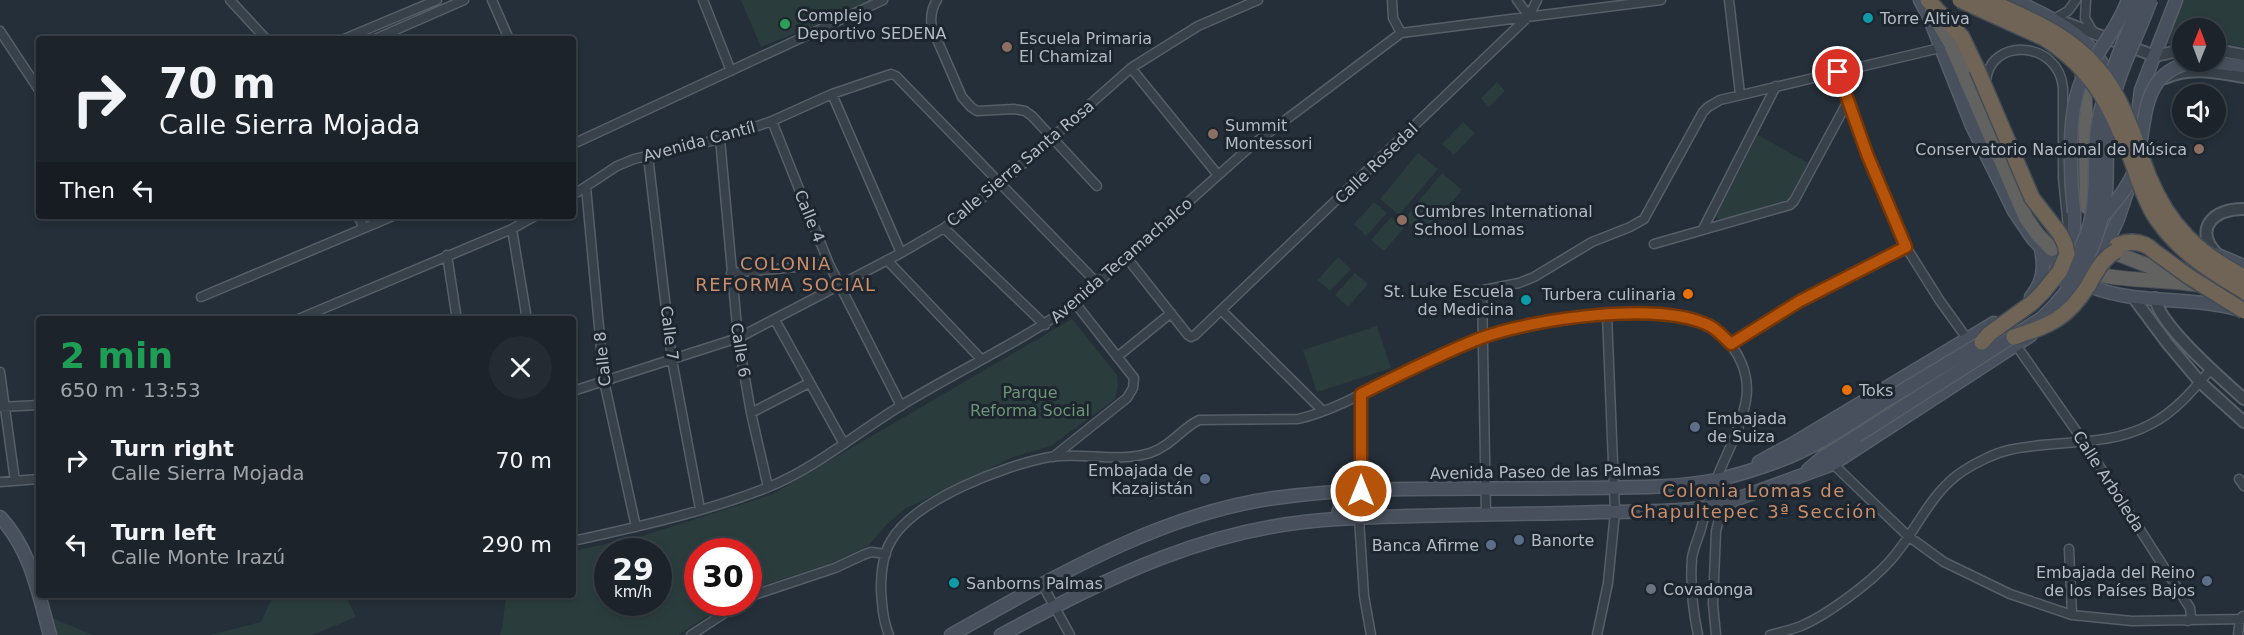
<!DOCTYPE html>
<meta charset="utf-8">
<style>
body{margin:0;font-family:"DejaVu Sans",sans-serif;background:#252b33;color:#f1f3f6;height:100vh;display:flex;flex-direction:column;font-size:22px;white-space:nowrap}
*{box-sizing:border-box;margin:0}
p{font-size:20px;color:#a0a4a9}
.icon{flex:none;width:33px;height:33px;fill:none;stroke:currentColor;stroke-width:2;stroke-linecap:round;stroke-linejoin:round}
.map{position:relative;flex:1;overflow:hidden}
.sheet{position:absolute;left:36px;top:316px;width:540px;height:282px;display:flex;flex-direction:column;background:#1c232b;border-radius:6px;box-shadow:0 3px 9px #0003,0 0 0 2px #3a4047}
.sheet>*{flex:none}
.hud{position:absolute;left:36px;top:36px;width:540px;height:183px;border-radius:6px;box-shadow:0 3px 9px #0003,0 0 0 2px #3a4047;background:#1c232b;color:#f1f3f6;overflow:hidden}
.needle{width:39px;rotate:1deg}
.tools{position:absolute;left:2172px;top:18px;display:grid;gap:12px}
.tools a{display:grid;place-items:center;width:54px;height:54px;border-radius:50%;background:#1c232b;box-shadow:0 3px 9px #0003,0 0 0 2px #3a4047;font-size:30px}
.speed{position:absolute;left:594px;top:538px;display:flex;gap:12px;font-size:30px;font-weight:700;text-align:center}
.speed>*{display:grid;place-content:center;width:78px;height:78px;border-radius:50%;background:#1c232b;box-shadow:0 3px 9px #0003,0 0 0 2px #3a4047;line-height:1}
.speed small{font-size:15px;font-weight:400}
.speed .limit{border:9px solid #d22;background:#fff;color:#111}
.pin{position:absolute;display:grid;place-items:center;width:51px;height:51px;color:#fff;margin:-26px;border:3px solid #fff;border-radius:50%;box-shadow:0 2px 6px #0007}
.me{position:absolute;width:66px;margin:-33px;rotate:0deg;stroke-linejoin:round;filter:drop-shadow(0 0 4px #0008)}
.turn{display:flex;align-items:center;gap:21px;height:126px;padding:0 24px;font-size:27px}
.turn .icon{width:78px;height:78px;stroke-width:2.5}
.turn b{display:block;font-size:42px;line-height:51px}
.then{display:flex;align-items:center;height:57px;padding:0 24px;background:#0003;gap:12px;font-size:22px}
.round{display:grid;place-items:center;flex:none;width:63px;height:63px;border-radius:32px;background:#252b33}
.headline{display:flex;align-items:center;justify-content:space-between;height:102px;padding:0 24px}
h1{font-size:36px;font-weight:700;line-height:45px;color:#1e9e55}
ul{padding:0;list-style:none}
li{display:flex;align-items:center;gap:18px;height:84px;padding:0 24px}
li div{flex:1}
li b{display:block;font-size:22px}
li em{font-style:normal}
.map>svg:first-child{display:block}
</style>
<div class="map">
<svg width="2244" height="635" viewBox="0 0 2244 635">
<rect width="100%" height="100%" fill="#252f39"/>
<path fill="#2a3d3c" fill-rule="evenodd" d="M741,0H877L761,47Z
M2180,0H2244V47L2216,42V28H2182V43L2159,44Z
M1497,82L1505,91L1489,107L1481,98Z
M1463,122L1475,133L1454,155L1442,144Z
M1758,135L1808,163L1790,199L1722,220L1715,217Z
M1418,153L1438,169L1399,215L1380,199Z
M1442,173L1462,190L1423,236L1404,219Z
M1374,202L1387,213L1366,236L1354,224Z
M1391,217L1404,228L1384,251L1371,240Z
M1338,257L1351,269L1330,291L1318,280Z
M1355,273L1368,284L1348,307L1335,295Z
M1072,319L1117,375L1118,386L1115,399L1051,446L1013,457L905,509L887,524L868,546L832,563L749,590L748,552H698V603H728L678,635H500L502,628L506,596H573V551L639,537L771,495ZM608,552H658V603H608Z
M1377,326L1391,368L1317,392L1303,350Z
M273,596H346L356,617L312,635H210L261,622Z
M43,614L92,635H48Z"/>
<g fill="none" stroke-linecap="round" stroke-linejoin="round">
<g stroke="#565e68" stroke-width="11">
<path id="minor" d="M230,0L266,39
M492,0L509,39
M703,0L731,71
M937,0C931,9 930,17 932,28L962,97L971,107L977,111L1014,109L1025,111L1032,116L1097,186
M1392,0L1393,18L1401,33
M1517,0L1529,16
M1729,0L1740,94
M2086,0L2085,18L2093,32
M2054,19L2068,11L2076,0
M0,31L39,90
M344,39L437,0
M375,39L464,0
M1131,68L1218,175
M1838,72L1867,154L1906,247L1940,301L1968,340
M1986,83C1988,36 2059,40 2063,88V178L2069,237
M832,94L901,253
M772,121L829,264L901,406
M720,139L738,338L751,413L768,487
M573,144L883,0
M648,156L672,360L700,509
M586,187L604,381L636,527
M573,195L617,166L634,159L720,139L772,121L832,94L891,74L896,76L1097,283
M358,216L364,228
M944,228L1045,325
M512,229L527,320
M1703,229L1776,86
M1654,244L1790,205L1794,201L1848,101
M447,255L457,320
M1127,258L1188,335L1191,337L1195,335L1529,16L1537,0
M887,260L981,359
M731,273L829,264
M1482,291L1486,515
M1468,293L1519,283L1534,277L1592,242L1630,227L1644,219L1703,112L1708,107L1720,100L1940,48
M201,297L393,216
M1221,310L1322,410
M296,320L512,229L535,216
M775,320L844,444
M1731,344L1800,301L1906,247
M2016,345L2084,442L2190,608L2191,617L2188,621
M1117,357L1171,313
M0,372L15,481
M573,391L738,338L901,253L944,228L1000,184L1131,68L1198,26L1258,0
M0,407L39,405
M751,413L809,383
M1053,457L1127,398L1133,388L1134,378L1075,303
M1833,464L1908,536L1944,562L2010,594L2072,615L2132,621L2244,619
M2239,479L2244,486
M0,482L39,479
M1361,491V394
M1359,518L1364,596L1371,635
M573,541C637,527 705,512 766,488C813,470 859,431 902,405C959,370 1021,342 1075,303L1251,146L1401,33L1661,0
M2069,549L2072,615
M1042,584L1070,635
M748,597L835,568L863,555L871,552L886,554
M691,635L740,603
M889,635C883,621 882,605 881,590C881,575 883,554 891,541C914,500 1005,465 1050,457C1083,452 1118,463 1150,453C1171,446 1181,429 1199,420L1298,419C1341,409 1382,382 1421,363C1487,330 1559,317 1631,314C1662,313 1697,314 1721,335C1740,351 1750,376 1746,400C1741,429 1726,454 1716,480C1709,497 1705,515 1700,532C1697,541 1693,550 1692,558C1690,583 1693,611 1698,635
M1597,635L1608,583L1615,512L1607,315
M1716,635L1713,604L1716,531L1723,504L1727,477
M1770,635C1780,632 1791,630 1801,626C1827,615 1870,583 1889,562C1916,533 1929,493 1963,471C1975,463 1995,453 2009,450C2056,439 2107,448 2151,424C2176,411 2193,390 2211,369
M2238,635L2240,619L2243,616"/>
</g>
<g stroke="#565e68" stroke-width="14">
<path id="tertiary" d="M2058,20L2155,56L2182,50
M2216,50L2244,55
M2165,78C2192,66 2217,73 2244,77
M2218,255C2192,229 2214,208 2244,209
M2133,297L2168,344L2200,382L2244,422
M2155,298C2159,325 2223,380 2244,399"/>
</g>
<g stroke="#565e68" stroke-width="15">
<path id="secondary" d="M1920,0L1929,17L1972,126L2014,211L2033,239L2066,273
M2013,0C2054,18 2089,35 2110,77
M2207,62L2244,66
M2135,136L2141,90L2176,0
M2215,254L2244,266
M2069,257L2074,230V212
M2096,267L2118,219L2129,186
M2081,282C2126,306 2187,295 2237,309
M2031,297C2043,282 2045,268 2041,249
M1759,462L1796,442L1994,323
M1808,470L1823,457L1857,436
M1376,490L1377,517
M1336,491C1342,501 1341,509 1336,519
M0,517C31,550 38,593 50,635
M951,635C1052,579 1158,514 1275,498C1375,484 1478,490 1579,488C1624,487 1672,489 1716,480C1742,474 1767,466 1791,456C1820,444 1854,421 1880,404
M1001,635C1111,576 1210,526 1337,519C1425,514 1513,515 1601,512C1641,511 1684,513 1723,504L1833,464L2031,335"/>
</g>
<g stroke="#434b55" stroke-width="16">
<path id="trunk" d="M1932,12L1950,42L2026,218L2038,235L2052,249
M2082,74L2085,101L2087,207
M2115,253L2149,266L2216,274
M2100,275C2147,284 2201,277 2244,298"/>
</g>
<g stroke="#434b55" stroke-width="18">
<path id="motorway" d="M1928,0L1962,37L1977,69
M2117,245C2131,240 2144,241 2155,252"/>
</g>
<use href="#minor" stroke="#38404a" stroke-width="8"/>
<use href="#tertiary" stroke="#38404a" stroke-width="10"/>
<use href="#secondary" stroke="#47505c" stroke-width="12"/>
<use href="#trunk" stroke="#626260" stroke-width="14"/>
<use href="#motorway" stroke="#6f6456" stroke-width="15"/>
<g stroke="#565e68" stroke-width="15" stroke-linecap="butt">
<path id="secondary-bridge" d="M2074,212C2070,178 2067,111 2082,80C2096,52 2117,30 2128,0
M2103,216C2115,203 2128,188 2134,171C2149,128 2135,73 2193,62
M2061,281C2075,261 2088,239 2092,214C2098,182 2092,149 2099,118C2107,77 2126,38 2140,0
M1880,404L1990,338
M1857,436L2042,318C2079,284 2102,240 2106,190C2108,165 2105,141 2109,116C2116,76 2137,38 2151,0"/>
</g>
<g stroke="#434b55" stroke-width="18" stroke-linecap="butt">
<path id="motorway-bridge" d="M1960,0L2044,38C2096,71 2114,112 2134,167C2141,186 2147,206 2159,222C2181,253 2212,272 2244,291
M1987,0C2027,18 2069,34 2098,69C2125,101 2134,139 2149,177C2169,226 2198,253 2244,277
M1977,69L2032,198L2060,234L2065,244L2067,254L2060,271L2043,292L2032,303L1989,334L1982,342
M2155,252L2188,276L2244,311
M2014,337C2050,325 2066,320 2088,286C2096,272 2102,259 2116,251"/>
</g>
<use href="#secondary-bridge" stroke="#47505c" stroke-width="12"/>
<use href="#motorway-bridge" stroke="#6f6456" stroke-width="15"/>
</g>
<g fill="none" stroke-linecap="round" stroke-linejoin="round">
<g stroke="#753606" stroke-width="15">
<path id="route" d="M1361,491V394C1401,374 1440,354 1481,338C1532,319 1661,300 1710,326C1718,330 1724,338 1731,344L1800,301L1906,247L1867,154L1838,72"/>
</g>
<use href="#route" stroke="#b45309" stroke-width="10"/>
</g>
<g fill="#0f9aa8" stroke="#1d252f" stroke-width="2">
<circle cx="1868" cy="18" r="6"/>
<circle cx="1526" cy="300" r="6"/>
<circle cx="954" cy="583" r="6"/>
</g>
<circle fill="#2e9e5b" stroke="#1d252f" stroke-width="2" cx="785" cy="24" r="6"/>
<g fill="#8d6e63" stroke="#1d252f" stroke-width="2">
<circle cx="1007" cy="47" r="6"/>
<circle cx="1213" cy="134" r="6"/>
<circle cx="2199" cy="149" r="6"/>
<circle cx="1402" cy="220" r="6"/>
</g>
<g fill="#e8710a" stroke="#1d252f" stroke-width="2">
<circle cx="1688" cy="294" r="6"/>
<circle cx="1847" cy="390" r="6"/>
</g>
<g fill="#5c6f8a" stroke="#1d252f" stroke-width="2">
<circle cx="1695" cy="427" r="6"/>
<circle cx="1205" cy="479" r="6"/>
<circle cx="1519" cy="540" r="6"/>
<circle cx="1491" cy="545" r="6"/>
<circle cx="2207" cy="581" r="6"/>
</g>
<circle fill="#6b7280" stroke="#1d252f" stroke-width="2" cx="1651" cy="589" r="6"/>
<g text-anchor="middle" stroke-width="6" stroke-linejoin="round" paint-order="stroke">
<g font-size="16" fill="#b4bbc5" stroke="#1d252f" text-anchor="start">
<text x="797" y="21">Complejo<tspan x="797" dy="18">Deportivo SEDENA</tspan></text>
<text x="1880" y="24">Torre Altiva</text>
<text x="1019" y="44">Escuela Primaria<tspan x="1019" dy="18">El Chamizal</tspan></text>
<text x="1225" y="131">Summit<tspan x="1225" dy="18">Montessori</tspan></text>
<text x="2187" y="155" text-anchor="end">Conservatorio Nacional de Música</text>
<text x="1414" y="217">Cumbres International<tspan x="1414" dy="18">School Lomas</tspan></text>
<text x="1514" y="297" text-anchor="end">St. Luke Escuela<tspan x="1514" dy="18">de Medicina</tspan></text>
<text x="1676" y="300" text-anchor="end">Turbera culinaria</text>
<text x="1859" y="396">Toks</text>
<text x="1707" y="424">Embajada<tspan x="1707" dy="18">de Suiza</tspan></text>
<text x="1193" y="476" text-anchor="end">Embajada de<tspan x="1193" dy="18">Kazajistán</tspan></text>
<text x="1531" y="546">Banorte</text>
<text x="1479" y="551" text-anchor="end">Banca Afirme</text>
<text x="2195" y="578" text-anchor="end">Embajada del Reino<tspan x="2195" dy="18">de los Países Bajos</tspan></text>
<text x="966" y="589">Sanborns Palmas</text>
<text x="1663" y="595">Covadonga</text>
</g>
<g font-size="16" fill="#b4bbc5" stroke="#1d252f">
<text transform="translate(699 141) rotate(-15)" y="6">Avenida Cantíl</text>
<text transform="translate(1020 163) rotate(-40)" y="6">Calle Sierra Santa Rosa</text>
<text transform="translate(1376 163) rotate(-44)" y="6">Calle Rosedal</text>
<text transform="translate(810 216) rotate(68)" y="6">Calle 4</text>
<text transform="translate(1121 260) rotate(-41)" y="6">Avenida Tecamachalco</text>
<text transform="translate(670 333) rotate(83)" y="6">Calle 7</text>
<text transform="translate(741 350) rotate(81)" y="6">Calle 6</text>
<text transform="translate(602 359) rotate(-96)" y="6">Calle 8</text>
<text transform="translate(1545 471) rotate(-1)" y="6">Avenida Paseo de las Palmas</text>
<text transform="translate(2109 481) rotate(57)" y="6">Calle Arboleda</text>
</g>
<g font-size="16" fill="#6d9474" stroke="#1d252f">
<text x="1030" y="398">Parque<tspan x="1030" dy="18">Reforma Social</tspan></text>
</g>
<g font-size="18" letter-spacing="1.5" fill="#ca8e6a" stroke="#1d252f">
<text x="786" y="270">COLONIA<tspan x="786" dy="21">REFORMA SOCIAL</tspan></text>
<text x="1754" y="497">Colonia Lomas de<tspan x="1754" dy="21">Chapultepec 3ª Sección</tspan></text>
</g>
</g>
</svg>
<div class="tools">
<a><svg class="needle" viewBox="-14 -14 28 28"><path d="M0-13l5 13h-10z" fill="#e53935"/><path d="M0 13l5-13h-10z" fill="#a0a4a9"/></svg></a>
<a><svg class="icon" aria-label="sound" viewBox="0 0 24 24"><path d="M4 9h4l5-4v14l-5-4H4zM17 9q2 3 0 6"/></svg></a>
</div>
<div class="speed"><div>29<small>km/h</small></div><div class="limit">30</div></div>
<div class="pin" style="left:1838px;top:72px;background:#d93025"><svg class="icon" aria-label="arrive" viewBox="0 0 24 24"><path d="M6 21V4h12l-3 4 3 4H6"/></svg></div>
<svg class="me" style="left:1361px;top:491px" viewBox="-20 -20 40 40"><circle r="17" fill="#b45309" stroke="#fff" stroke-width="3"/><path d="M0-11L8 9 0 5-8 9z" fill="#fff"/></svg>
<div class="hud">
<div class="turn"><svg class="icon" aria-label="right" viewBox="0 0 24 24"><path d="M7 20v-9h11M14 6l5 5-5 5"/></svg><div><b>70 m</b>Calle Sierra Mojada</div></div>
<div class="then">Then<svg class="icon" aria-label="left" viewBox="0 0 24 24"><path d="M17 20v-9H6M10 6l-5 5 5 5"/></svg></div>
</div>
<section class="sheet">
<div class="headline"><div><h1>2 min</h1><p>650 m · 13:53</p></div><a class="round"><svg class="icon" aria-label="close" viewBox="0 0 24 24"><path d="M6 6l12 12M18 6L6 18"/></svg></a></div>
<ul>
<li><svg class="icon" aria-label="right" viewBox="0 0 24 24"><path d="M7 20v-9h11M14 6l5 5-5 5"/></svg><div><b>Turn right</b><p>Calle Sierra Mojada</p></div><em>70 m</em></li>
<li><svg class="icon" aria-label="left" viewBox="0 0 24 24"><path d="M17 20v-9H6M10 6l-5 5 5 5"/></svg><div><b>Turn left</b><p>Calle Monte Irazú</p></div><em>290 m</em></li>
</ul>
</section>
</div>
